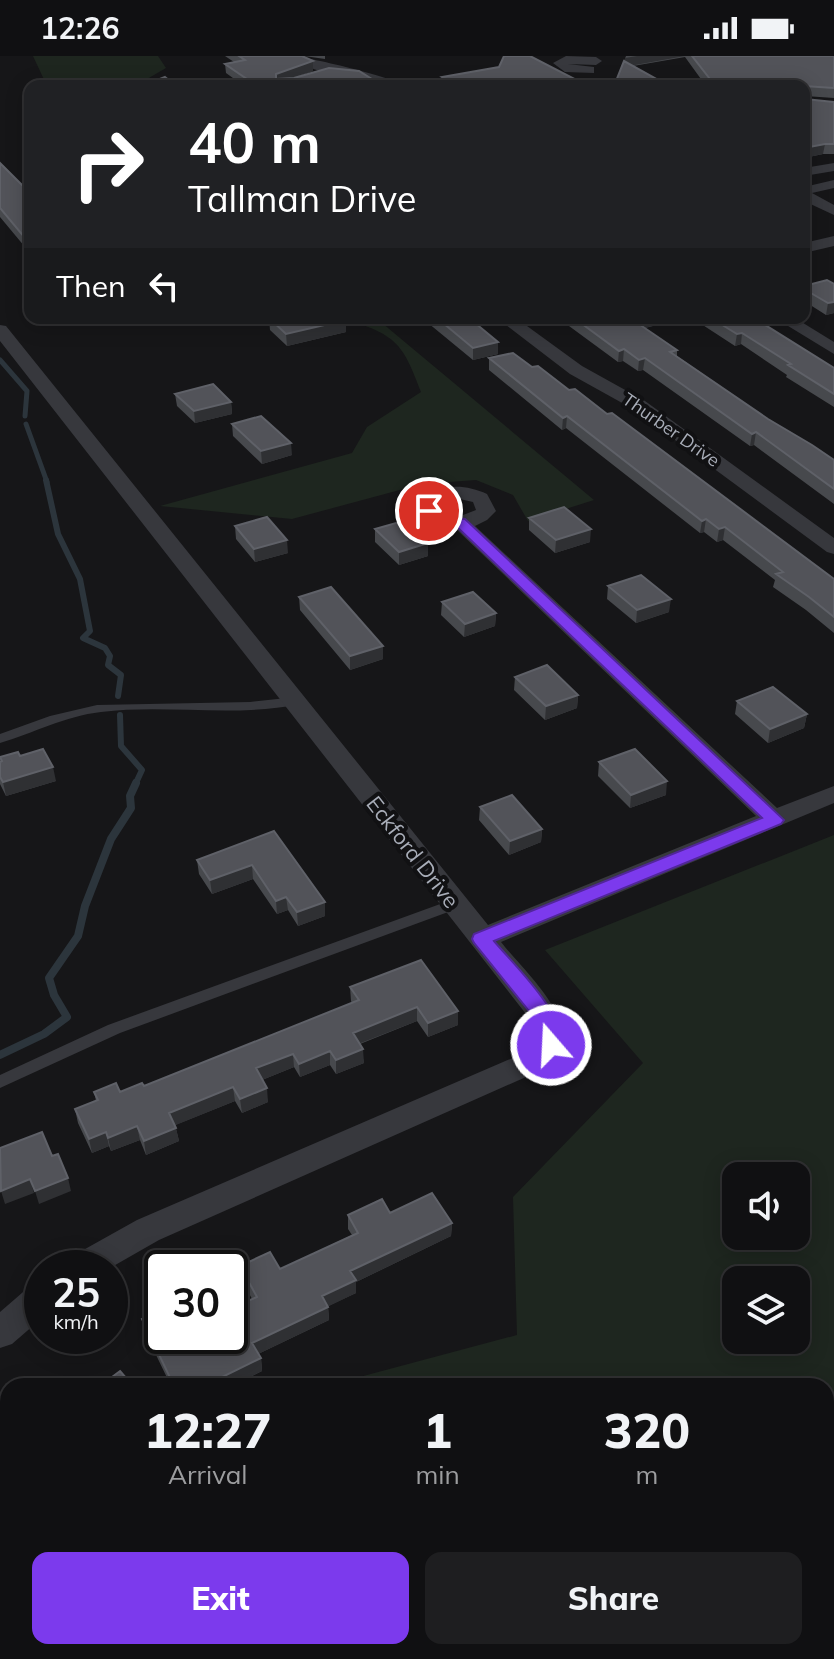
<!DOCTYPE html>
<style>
body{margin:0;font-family:Mulish,sans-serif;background:#1e1e20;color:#f1f3f6;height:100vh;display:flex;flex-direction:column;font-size:30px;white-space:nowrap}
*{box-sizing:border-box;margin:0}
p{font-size:26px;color:#9c9d9f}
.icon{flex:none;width:44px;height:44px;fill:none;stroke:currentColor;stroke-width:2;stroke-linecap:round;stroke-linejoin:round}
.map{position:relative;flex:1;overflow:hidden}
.panel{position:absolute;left:0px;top:1322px;width:834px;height:282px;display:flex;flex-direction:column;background:#101012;border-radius:24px 24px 0 0;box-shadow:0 4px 20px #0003,0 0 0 2px #303032}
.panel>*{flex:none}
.hud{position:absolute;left:24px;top:24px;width:786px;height:244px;border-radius:16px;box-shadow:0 4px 20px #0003,0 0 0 2px #303032;background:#202124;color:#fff;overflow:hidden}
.controls{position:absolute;left:722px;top:1106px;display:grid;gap:16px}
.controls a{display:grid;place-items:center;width:88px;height:88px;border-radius:16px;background:#101012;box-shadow:0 4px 20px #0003,0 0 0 2px #303032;font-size:40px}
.speed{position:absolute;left:24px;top:1194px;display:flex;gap:16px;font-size:40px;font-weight:700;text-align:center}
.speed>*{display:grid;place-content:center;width:104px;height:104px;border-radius:50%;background:#101012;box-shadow:0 4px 20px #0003,0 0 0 2px #303032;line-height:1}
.speed small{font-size:20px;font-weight:400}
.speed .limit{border:4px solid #111;border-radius:12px;background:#fff;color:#111}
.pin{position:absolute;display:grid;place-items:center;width:68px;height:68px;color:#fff;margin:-34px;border:4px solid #fff;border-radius:50%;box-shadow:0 2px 8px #0007}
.me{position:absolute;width:88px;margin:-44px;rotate:341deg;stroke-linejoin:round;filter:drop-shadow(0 0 6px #0008)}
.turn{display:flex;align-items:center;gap:28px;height:168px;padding:0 32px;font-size:36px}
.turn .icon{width:104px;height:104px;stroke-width:2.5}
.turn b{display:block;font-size:56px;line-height:68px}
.then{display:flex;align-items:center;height:76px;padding:0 32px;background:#0003;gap:16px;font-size:30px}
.eta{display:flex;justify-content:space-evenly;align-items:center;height:136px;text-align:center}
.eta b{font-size:48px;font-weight:800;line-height:56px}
.button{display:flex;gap:16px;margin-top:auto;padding:16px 32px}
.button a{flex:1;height:92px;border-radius:16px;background:#7c3aed;color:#fff;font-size:32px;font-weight:800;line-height:92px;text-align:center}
.button a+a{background:#1e1e20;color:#f1f3f6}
.status{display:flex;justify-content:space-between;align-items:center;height:56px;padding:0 40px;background:#101012;direction:ltr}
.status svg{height:22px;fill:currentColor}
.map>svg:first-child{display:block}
</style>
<div class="status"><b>12:26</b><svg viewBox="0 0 49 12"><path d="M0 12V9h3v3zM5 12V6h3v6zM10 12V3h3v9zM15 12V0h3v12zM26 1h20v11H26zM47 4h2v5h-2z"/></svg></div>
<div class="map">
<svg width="834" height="1603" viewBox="0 0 834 1603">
<rect width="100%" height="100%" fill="#161618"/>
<path fill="#1e261f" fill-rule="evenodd" d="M33,0H158L166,12L135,30H47Z
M344,262H376L594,444L528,465L513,439L476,424L422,428L292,463L160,450L352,397L367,371L421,336C402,285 396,280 344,262Z
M834,779V1603H416L413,1596H826V1330H326L517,1279L513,1141L643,1007L545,894ZM796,1120V1180H736V1120ZM796,1224V1284H736V1224Z"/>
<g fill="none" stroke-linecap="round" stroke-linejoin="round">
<path stroke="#2c353c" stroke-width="5" d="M0,304L27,335L25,360
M26,368L47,426"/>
<path stroke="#2c353c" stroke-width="6" d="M46,424L58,478L80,523L90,575L83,582L105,592L110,600L108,609L121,619L118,640
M120,659L121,690L142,714L135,729"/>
<path stroke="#2c353c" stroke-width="8" d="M0,999L44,978L67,961L54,939L49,922L78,880L85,850L111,783L131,752L130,740L136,727"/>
<path fill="#37383d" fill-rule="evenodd" d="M296,641L302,645L300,648C235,662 167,648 101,656C65,660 34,677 0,687V678L50,660L97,649L250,646Z
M454,843L459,844L461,848L459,852L120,977L0,1032V1019L108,969Z"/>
<path fill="#37383d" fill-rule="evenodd" d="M290,0C306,0 395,22 406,30C375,30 315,20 290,0Z
M566,0L596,1L602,5L596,9L568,8L594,11V17L565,16L553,7Z
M834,107V115L804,120V112Z
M834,124V132L812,137L834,149V159L804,145V131Z
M834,180V190L804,197V187Z
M497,262H516L582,310L645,345L834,482V498L827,496L633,353L570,318Z
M775,262H795L834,286V298Z
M0,269L6,270L488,869L756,760L455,472L435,468L422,459L419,449C435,427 463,427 487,438L496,455L487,464L475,470L777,752L834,730V747L501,886C526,918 596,977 544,1013L159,1184L110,1212H64L69,1202L137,1164L524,997L535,988L533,967L0,285ZM455,442L473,446L476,454L458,461L439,453L444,444Z
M42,1226V1262L12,1288L0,1292V1256L30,1230Z"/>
</g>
<path fill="#47494d" d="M225,0H302L313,15L293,22L383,30H244L226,17L225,8L234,6Z
M304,0H325V3Z
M626,0H834V42L805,40V43L834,46V98H823L804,102V30H706L685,1L633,10L661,30H442V21L586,29L616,25Z
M0,107L30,137V197L0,161Z
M834,228V257L826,259L804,245V230Z
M269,262L346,264V276L287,290L270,274Z
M422,262H469L498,298L473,304Z
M570,262H685L645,272L677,294V300L768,363L834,404V448L754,389L750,390L643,314L638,315L623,305L618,306L569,270Z
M692,262H754L834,312V351L786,321L787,319L741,288L735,290Z
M489,302L532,311L607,358L834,523V577L806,554L773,531L775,524L723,484L717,486L704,476L700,477L566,372L562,374L489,314Z
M175,338L231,346L232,358L195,367L177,350Z
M232,368L292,399L262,408L233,380Z
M529,462L590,486L555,497L529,474Z
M235,470L288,497L255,506L236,483Z
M375,473L428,487V500L399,509L375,486Z
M608,530L669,556L636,567L607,543Z
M299,541L383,590V603L350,614L300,554Z
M442,546L496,557L495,570L464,581L441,559Z
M515,621L578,639L577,652L545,664L514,634Z
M737,645L807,658L804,672L768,687L735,658Z
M20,700L56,725L6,740L0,728V701Z
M599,706L666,739L630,752L598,720Z
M480,751L542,773L541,786L509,799L479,764Z
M274,775L325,860L298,870L288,854L277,858L253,823L212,838L199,818L197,804Z
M421,904L458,969L428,981L417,965L360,988L364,1007L336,1018L330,1009L300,1021L294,1011L262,1024L268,1046L242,1057L235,1045L175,1069L179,1085L146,1099L140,1084L111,1095L109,1090L92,1097L78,1067L75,1053L96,1045L94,1036H120L144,1030L352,947L351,945L350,931Z
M390,1157L452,1167L451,1180L356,1226V1237L328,1250L329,1264L258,1298L261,1302L262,1315L232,1330H171L145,1276L142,1263L230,1280L252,1243L242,1224L240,1210L280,1213L352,1179L348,1173V1159Z
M0,1418L8,1420V1532L0,1530Z"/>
<path fill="#2f3033" d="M637,0H685L624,11L625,2Z
M313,5V15L277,27L276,30V18Z
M825,88L823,98L804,102V92Z
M834,246V257L826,259L828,247Z
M641,262H685L632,275L633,264Z
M346,264V276L287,290L286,278Z
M742,277L741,288L735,290L737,278Z
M498,286V298L473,304V292Z
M624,293L623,305L618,306L619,295Z
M645,302L643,314L638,315L639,304Z
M231,346L232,358L195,367L194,355Z
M567,360L566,372L562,374L563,362Z
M756,376L754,389L750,390L752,378Z
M291,387L292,399L262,408L261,395Z
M706,463L704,476L700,477L702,465Z
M725,471L723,484L717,486L719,473Z
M591,473L590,486L555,497L556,484Z
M287,484L288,497L255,506L254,493Z
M428,487V500L399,509V496Z
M671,543L669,556L636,567L637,554Z
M496,557L495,570L464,581L465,568Z
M383,590V603L350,614V600Z
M578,639L577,652L545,664L546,650Z
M807,658L804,672L768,687L770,673Z
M53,711L56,725L6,740L3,726Z
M667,725L666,739L630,752L631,739Z
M542,773L541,786L509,799L510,785Z
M252,809L253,823L212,838L210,824Z
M286,841L288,854L277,858L276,845Z
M325,846V860L298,870L297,856Z
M417,951V965L353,990V977Z
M458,955V969L428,981V967Z
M363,993L364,1007L336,1018V1004Z
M330,995V1009L300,1021L299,1008Z
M293,998L294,1011L257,1026L256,1012Z
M233,1031L235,1045L171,1071L169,1057Z
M267,1032L268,1046L242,1057L240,1043Z
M137,1070L140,1084L111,1095L108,1082Z
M176,1072L179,1085L146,1099L144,1085Z
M106,1076L109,1090L92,1097L89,1083Z
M68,1122L71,1135L39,1148L35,1135Z
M30,1123L34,1137L5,1148L1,1135Z
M452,1167L451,1180L356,1226V1237L323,1253L322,1240L350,1215Z
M328,1251L329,1264L254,1300L252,1287Z
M261,1302L262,1315L232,1330H204Z
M2,1554L7,1566L2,1603H0V1568Z
M354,1596H368L355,1603Z"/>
<path fill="#525359" stroke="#5f6168" stroke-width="2" d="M239,0H302L313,5L276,18V23L294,22L329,12L359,15L383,30H257L225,8L245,4Z
M504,0H530L586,29L616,25L624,5L662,26L659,30H457L442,21L499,11Z
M692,0H834V32L804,30H773L775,24L710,23Z
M165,21L176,30H142Z
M804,34L805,43L834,46V88H825L804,92Z
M0,107L30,137V188L0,152Z
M827,224L834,228V246L828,247L804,233V230Z
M269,262H343L346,264L286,278Z
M437,262H469L498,286L473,292Z
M574,262H641L633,264L677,294L670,296L768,363L812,389L834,404V433L756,376L752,378L645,302L639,304L624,293L619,295Z
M711,262H754L834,312V338L788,309L791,308L742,277L737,278Z
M513,297L532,311L538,310L569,334L575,333L607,358L612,357L834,523V561L809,541L776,518L783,516L725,471L719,473L706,463L702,465L567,360L563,362L489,302Z
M213,328L231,346L194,355L175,338Z
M261,360L291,387L261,395L232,368Z
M564,451L591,473L556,484L529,462Z
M267,461L287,484L254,493L235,470Z
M403,465L428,487L399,496L375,473Z
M641,519L671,543L637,554L608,530Z
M331,531L383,590L350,600L299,541Z
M473,536L496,557L465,568L442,546Z
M547,609L578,639L546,650L515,621Z
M773,631L807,658L770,673L737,645Z
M43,693L53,711L3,726L0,721V706L2,705L0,701L18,696L20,700Z
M635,693L667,725L631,739L599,706Z
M512,739L542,773L510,785L480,751Z
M274,775L325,846L297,856L286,841L276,845L252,809L210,824L197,804Z
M421,904L458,955L428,967L417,951L353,977L363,993L336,1004L330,995L299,1008L293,998L256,1012L267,1032L240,1043L233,1031L169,1057L176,1072L144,1085L137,1070L108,1082L106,1076L89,1083L75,1053L98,1044L94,1036L116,1027L120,1036L142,1027L144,1030L359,944L350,931Z
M42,1076L52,1100L58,1098L68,1122L35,1135L30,1123L1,1135L0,1092Z
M432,1137L452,1167L350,1215L356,1224L322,1240L328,1251L252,1287L261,1302L204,1330H174L142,1263L162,1254V1280H230V1253L257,1241L240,1210L270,1196L280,1213L358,1177L348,1159L382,1143L390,1157Z
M120,1315L133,1330H100Z
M0,1418L8,1420V1522L0,1520Z
M172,1596H234L241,1603H165Z"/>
<path fill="#7c3aed" stroke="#51269a" stroke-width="2" d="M429,450L445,460L465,463L784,764L781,768L494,885C513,908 574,965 558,995H543C538,985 542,975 537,965L474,887L472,883L474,878L762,762L456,470C441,468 432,466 422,455Z"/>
<g text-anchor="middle" stroke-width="8" stroke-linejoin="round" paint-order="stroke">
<g font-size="18" fill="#a8adb8" stroke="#111113">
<text transform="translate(671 374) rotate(35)" y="6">Thurber Drive</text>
</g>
<g font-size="22" fill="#a8adb8" stroke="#111113">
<text transform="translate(413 796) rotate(52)" y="8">Eckford Drive</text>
</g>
</g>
</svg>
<div class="controls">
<a><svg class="icon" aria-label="sound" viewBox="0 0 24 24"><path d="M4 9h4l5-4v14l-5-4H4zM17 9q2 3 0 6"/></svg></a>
<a><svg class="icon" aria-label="layers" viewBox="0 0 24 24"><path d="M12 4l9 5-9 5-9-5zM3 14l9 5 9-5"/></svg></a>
</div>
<div class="speed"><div>25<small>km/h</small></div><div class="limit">30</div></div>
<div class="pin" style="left:429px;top:455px;background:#d93025"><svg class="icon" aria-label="arrive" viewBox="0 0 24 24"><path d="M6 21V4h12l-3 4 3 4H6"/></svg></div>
<svg class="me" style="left:551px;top:989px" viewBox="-20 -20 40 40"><circle r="17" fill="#7c3aed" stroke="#fff" stroke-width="3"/><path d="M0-11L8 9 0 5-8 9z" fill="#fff"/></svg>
<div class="hud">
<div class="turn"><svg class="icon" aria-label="right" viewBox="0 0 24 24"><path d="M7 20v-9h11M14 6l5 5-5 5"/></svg><div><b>40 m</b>Tallman Drive</div></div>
<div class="then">Then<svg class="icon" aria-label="left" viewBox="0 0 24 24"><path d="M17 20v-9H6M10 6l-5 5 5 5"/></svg></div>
</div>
<section class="panel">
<div class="eta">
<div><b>12:27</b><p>Arrival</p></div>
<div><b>1</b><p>min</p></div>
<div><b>320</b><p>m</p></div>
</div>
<div class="button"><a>Exit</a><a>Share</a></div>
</section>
</div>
